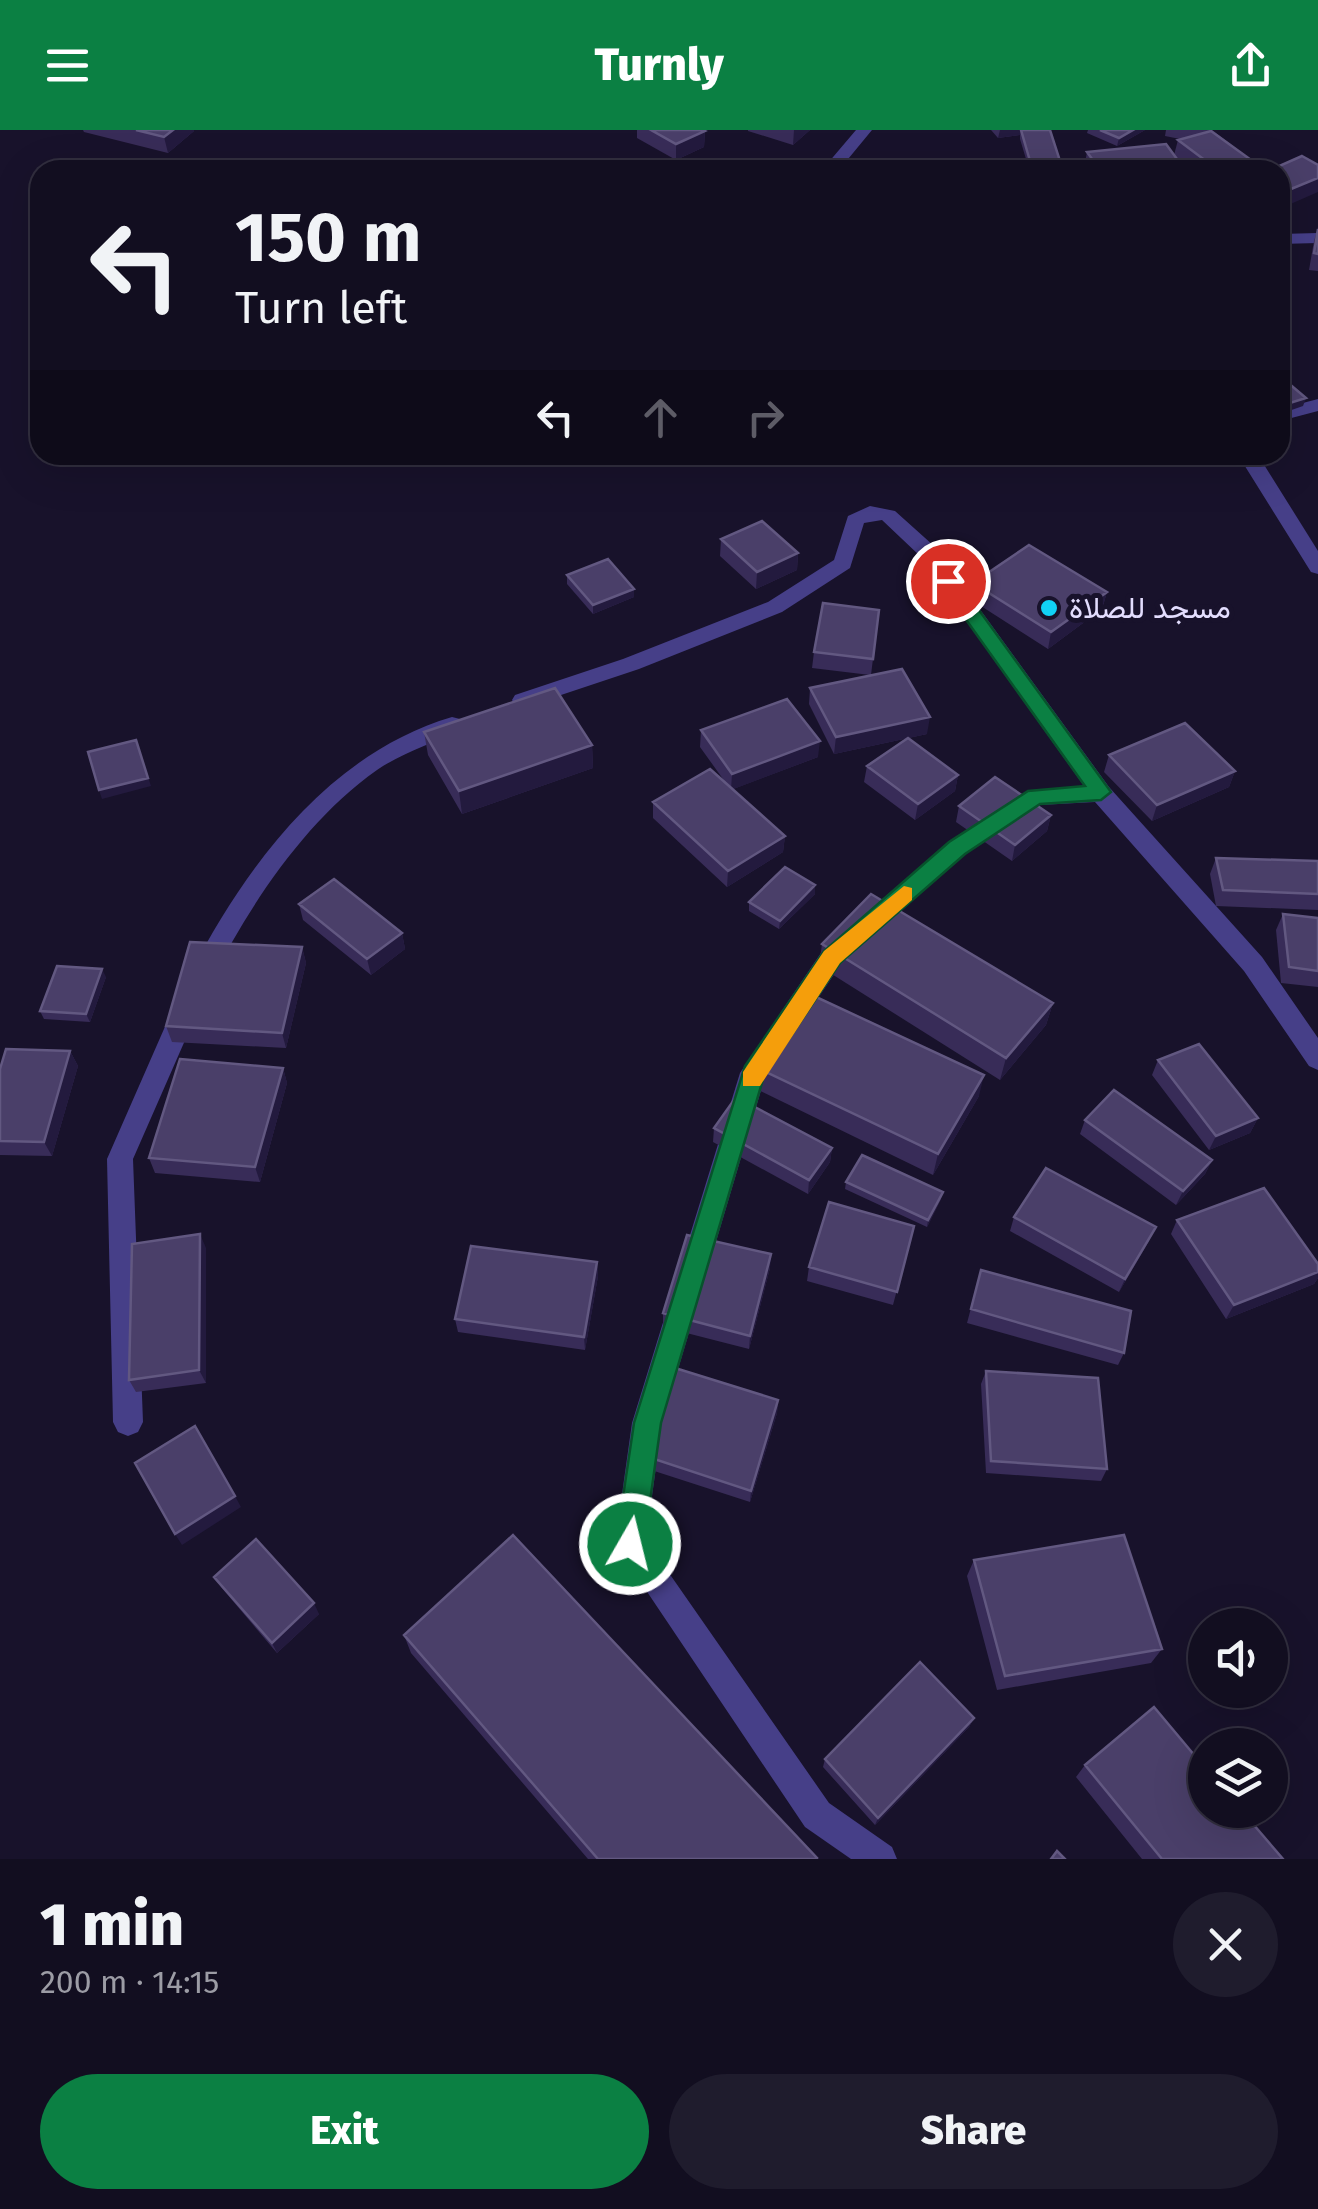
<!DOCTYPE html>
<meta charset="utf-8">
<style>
body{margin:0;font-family:"Fira Sans",Vazirmatn,sans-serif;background:#1f1c2d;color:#f1f3f6;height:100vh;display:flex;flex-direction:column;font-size:38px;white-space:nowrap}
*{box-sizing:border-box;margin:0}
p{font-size:32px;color:#9c9ca5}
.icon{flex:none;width:55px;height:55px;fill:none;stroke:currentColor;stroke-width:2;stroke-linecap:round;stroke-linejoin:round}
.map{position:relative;height:1729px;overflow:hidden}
.side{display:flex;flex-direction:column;background:#120e20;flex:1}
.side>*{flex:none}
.hud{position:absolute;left:30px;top:30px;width:1260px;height:305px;border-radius:30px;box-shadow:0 10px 40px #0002,0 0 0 2px #312e3e;background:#120e20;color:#f1f3f6;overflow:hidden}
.tools{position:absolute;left:1188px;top:1478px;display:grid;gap:20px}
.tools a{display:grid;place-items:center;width:100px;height:100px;border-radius:50%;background:#120e20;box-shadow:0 10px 40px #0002,0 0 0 2px #312e3e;font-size:50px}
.pin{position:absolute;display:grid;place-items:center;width:85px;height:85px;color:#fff;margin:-42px;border:5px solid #fff;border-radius:50%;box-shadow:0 2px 10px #0007}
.me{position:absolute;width:110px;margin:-55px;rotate:8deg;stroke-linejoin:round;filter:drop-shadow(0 0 8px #0008)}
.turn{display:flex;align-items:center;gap:35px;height:210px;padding:0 40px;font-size:45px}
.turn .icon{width:130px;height:130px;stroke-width:2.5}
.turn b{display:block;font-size:70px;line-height:85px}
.lanes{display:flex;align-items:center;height:95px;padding:0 40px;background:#0003;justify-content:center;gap:50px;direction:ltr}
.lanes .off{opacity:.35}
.round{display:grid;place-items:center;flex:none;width:105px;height:105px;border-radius:52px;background:#1f1c2d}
.headline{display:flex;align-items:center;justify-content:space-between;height:170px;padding:0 40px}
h1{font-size:60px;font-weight:800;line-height:75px}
.cta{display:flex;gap:20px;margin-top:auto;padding:20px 40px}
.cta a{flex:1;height:115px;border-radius:60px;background:#0b8043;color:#fff;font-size:40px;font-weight:800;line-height:115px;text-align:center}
.cta a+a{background:#1f1c2d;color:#f1f3f6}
header{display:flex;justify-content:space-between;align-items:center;height:130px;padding:0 40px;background:#0b8043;color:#fff;font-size:45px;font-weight:800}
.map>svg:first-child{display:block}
</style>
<header><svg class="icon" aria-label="menu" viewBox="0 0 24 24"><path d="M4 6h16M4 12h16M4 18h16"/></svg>Turnly<svg class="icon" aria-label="share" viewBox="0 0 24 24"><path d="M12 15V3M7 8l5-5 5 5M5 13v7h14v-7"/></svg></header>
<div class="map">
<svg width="1318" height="1729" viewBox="0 0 1318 1729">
<rect width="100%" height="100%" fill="#18122b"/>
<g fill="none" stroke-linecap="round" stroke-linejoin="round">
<path fill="#463f88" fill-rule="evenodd" d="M856,0H872L839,40H822Z
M1318,103V113L1280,114V104Z
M1318,269V281L1280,291V279Z
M1238,325H1258L1318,421V444L1311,442Z
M870,376L895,381L934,416L1109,657L1262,827L1318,908V940L1309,936L1244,841L1095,672L1040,675L965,724L841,834L799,896H781L777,889L781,882L823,820L949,712L1027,661L1084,656L920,426L882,390L864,393L850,438L782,482L639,539L531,575H515L512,570L515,565L623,529L768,472L834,430L848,386Z
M452,587L460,589L463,595L460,601C432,613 402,623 377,640C306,690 251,773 212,849H194L191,842C247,734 330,623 452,587Z
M184,873L193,876L197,883L133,1029L143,1292L138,1302L128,1306L118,1302L113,1292L107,1029L171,883L175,876Z
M765,915L774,919L778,926L765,947L662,1293L646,1410L829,1673L892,1717L897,1729H851L805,1697L615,1414L632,1293L740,943L756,919Z"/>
</g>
<path fill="#382c58" d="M83,0H194V1L168,23L84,2Z
M637,0H703L705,1L704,17L676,30L637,8Z
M748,0H810L793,15L748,1Z
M991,0H1050L1060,31L1058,39H1029L1020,9V5L998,8Z
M1088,0H1145L1117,16L1087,3Z
M1166,0H1212L1258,35L1257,40H1193L1176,27L1185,40H1086L1084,38L1087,22L1174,25L1178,10L1180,9L1165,6Z
M1302,26L1286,76L1280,72V40Z
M1318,97V141L1309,140L1314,111Z
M721,409L798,423L797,440L756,459L720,426Z
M567,445L634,459V467L593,484L567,454Z
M973,453L1107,462L1102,479L1048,519L970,469Z
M879,480L871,545L927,604L834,624L809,574L810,558L870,545L812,538L814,522Z
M701,600L818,627L733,659L785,706L783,722L727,757L653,688V672L728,656L700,617Z
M424,602L592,615L593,638L462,684L428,625Z
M1109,625L1235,641L1229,657L1152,691L1104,642Z
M867,636L958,645L955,661L915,690L864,652Z
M959,676L1051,685L1047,701L1012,731L956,692Z
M1216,728L1318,731V780L1216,776L1210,744Z
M815,755V764L779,799L749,781V772Z
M299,774L402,803L405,819L371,845L303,790Z
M1283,784L1318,788V857L1281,853L1276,800Z
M822,814L1053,873L1046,895L1000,950L819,836Z
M302,817L306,833L286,918L172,912L166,896Z
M106,847L90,892L44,889L40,881Z
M70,921L78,936L52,1026L0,1025V939Z
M1158,930L1258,988L1250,1003L1209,1020L1152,945Z
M751,935L979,966L933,1045L750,956Z
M283,938L287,953L260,1052L155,1043L149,1028Z
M1085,990L1212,1030L1205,1044L1176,1075L1080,1004Z
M714,998L832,1018L830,1032L808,1064L713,1012Z
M846,1052L941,1069L927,1097L845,1059Z
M1014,1087L1149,1111L1119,1162L1010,1101Z
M1177,1090L1318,1134V1148L1314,1154L1226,1189L1171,1104Z
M914,1096L893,1175L807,1151L809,1137Z
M206,1118V1253L136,1262L129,1250Z
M597,1132L598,1146L585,1220L458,1202L455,1189Z
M770,1138L749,1219L663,1197V1183Z
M981,1140L1124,1223L1118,1235L967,1193Z
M986,1241L1107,1339L1101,1351L986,1343L981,1254Z
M778,1270L777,1283L750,1372L645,1338V1326Z
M974,1430L1162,1519L1151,1533L997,1560L967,1446Z
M214,1447L319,1484L277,1523L221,1457Z
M404,1505L816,1729H588L411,1523Z
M974,1588L969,1597L875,1695L823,1637L825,1629Z
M1085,1635L1283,1729H1142L1076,1647Z"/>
<path fill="#231a3e" d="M173,0H194V1L168,23L164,7Z
M794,0H810L793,15Z
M1000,0H1050H1021L1020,5L998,8Z
M1133,0H1145L1117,16L1119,8Z
M705,1L704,17L676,30V14Z
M1318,48V62L1286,76L1291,59Z
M1306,268L1303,276L1280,284V276Z
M798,423L797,440L756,459L757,442Z
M634,459V467L593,484V475Z
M1107,462L1102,479L1048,519L1051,502Z
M930,587L927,604L834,624L836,607Z
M136,610L151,656L102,669L99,660Z
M820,611L818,627L731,660L732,644Z
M592,615L593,638L462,684L459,661Z
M1235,641L1229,657L1152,691L1157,675Z
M958,645L955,661L915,690L918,674Z
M1051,685L1047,701L1012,731L1015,715Z
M785,706L783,722L727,757L728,741Z
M815,755V764L779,799L780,791Z
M402,803L405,819L371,845L367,829Z
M302,817L306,833L286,918L282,903Z
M102,839L106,847L90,892L86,884Z
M1053,873L1046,895L1000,950L1006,928Z
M70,921L78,936L52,1026L44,1012Z
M283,938L287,953L260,1052L255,1037Z
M984,945L979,966L933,1045L938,1024Z
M1258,988L1250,1003L1209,1020L1216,1006Z
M832,1018L830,1032L808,1064L809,1050Z
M1212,1030L1205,1044L1176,1075L1183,1061Z
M943,1062L941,1069L927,1097L928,1090Z
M1156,1097L1149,1111L1119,1162L1125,1149Z
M200,1104L206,1118V1253L199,1240Z
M771,1124L770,1138L749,1219L750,1206Z
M597,1132L598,1146L585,1220L584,1207Z
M1318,1142V1148L1314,1154L1226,1189L1234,1175Z
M778,1270L777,1283L750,1372L751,1361Z
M235,1366L241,1377L182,1415L175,1404Z
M314,1473L319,1484L277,1523L272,1513Z
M974,1588L969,1597L875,1695L878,1688Z"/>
<path fill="#4a3f69" stroke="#625881" stroke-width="2.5" d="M136,0H173L164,7Z
M651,0H703L705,1L676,14Z
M1021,0H1050L1060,31H1030Z
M1100,0H1133L1119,8Z
M1211,1L1258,35L1241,40H1218L1178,10Z
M1166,14L1185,40H1100L1087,22Z
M1302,26L1318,35V48L1291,59L1280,53V40H1270Z
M707,32L722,40H690Z
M1318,99V124L1314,123Z
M1280,246L1306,268L1280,276Z
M762,391L798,423L757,442L721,409Z
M1029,415L1107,462L1051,502L973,453Z
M608,429L634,459L593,475L567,445Z
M823,473L879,480L873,529L814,522Z
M902,539L930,587L836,607L810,558Z
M555,558L592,615L459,661L424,602Z
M787,569L820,611L732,644L701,600Z
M1185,593L1235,641L1157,675L1109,625Z
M908,608L958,645L918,674L867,636Z
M136,610L148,648L99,660L88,622Z
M710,639L785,706L728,741L653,672Z
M995,647L1051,685L1015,715L959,676Z
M1216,728L1318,731V764L1223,760Z
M785,737L815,755L780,791L749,772Z
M334,749L402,803L367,829L299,774Z
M871,764L1053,873L1006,928L822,814Z
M1283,784L1318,788V841L1289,837Z
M190,812L302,817L282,903L166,896Z
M57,836L102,839L86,884L40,881Z
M801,860L984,945L938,1024L751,935Z
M1199,914L1258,988L1216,1006L1158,930Z
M6,919L70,921L44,1012L0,1011V939Z
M180,929L283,938L255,1037L149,1028Z
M1114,960L1212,1030L1183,1061L1085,990Z
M736,967L832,1018L809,1050L714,998Z
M862,1025L943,1062L928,1090L846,1052Z
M1046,1038L1156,1097L1125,1149L1014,1087Z
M1264,1058L1318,1134V1142L1234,1175L1177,1090Z
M829,1072L914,1096L897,1162L809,1137Z
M200,1104L199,1240L129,1250L132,1114Z
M687,1105L771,1124L750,1206L663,1183Z
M471,1116L597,1132L584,1207L455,1189Z
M981,1140L1131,1181L1124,1223L971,1179Z
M675,1238L778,1270L751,1361L645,1326Z
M986,1241L1098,1248L1107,1339L991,1331Z
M195,1296L235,1366L175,1404L135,1333Z
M513,1405L817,1728L816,1729H598L404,1505Z
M1124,1405L1162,1519L1005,1546L974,1430Z
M256,1409L314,1473L272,1513L214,1447Z
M920,1532L974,1588L878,1688L825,1629Z
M1154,1577L1205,1638V1680H1241L1283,1729H1162L1085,1635Z
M1057,1721L1065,1729H1051Z"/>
<path fill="#0b8043" stroke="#07532c" stroke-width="2.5" d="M948,445L955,447L1111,662L1101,670L1040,674L965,724L840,833L764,946L661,1293L644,1414L640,1424L630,1428L620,1424L616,1414L634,1293L745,936L824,821L949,712L1028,661L1085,656L942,456V447Z"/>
<path fill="#f59e0b" d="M904,756L912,758V770L840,833L760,956H743V942L824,821Z"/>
<circle fill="#11d1f6" stroke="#18122b" stroke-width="4" cx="1049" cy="478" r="10"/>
<g text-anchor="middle" stroke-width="10" stroke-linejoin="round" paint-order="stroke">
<g font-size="30" fill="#e3ddfe" stroke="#18122b" text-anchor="start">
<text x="1069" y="488">مسجد للصلاة</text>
</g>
</g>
</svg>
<div class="tools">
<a><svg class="icon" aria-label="sound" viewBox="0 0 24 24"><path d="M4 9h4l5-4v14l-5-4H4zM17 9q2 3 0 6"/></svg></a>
<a><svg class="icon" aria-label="layers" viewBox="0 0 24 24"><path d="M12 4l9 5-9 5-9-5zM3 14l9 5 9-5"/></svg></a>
</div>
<div class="pin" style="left:948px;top:451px;background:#d93025"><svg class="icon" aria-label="arrive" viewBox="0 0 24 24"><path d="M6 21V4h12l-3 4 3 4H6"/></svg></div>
<svg class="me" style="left:630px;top:1414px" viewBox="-20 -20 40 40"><circle r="17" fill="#0b8043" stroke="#fff" stroke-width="3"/><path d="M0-11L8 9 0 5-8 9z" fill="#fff"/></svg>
<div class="hud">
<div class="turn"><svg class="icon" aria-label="left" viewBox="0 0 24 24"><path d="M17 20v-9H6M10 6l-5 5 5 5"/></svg><div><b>150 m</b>Turn left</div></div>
<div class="lanes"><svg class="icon" aria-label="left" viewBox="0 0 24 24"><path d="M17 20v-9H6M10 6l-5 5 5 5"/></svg><svg class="icon off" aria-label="ahead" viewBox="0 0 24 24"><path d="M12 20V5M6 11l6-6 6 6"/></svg><svg class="icon off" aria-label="right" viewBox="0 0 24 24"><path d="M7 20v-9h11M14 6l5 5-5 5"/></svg></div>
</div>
</div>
<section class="side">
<div class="headline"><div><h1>1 min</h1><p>200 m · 14:15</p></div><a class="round"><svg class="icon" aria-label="close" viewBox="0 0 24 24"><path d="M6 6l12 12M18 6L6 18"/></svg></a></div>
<div class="cta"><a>Exit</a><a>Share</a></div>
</section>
